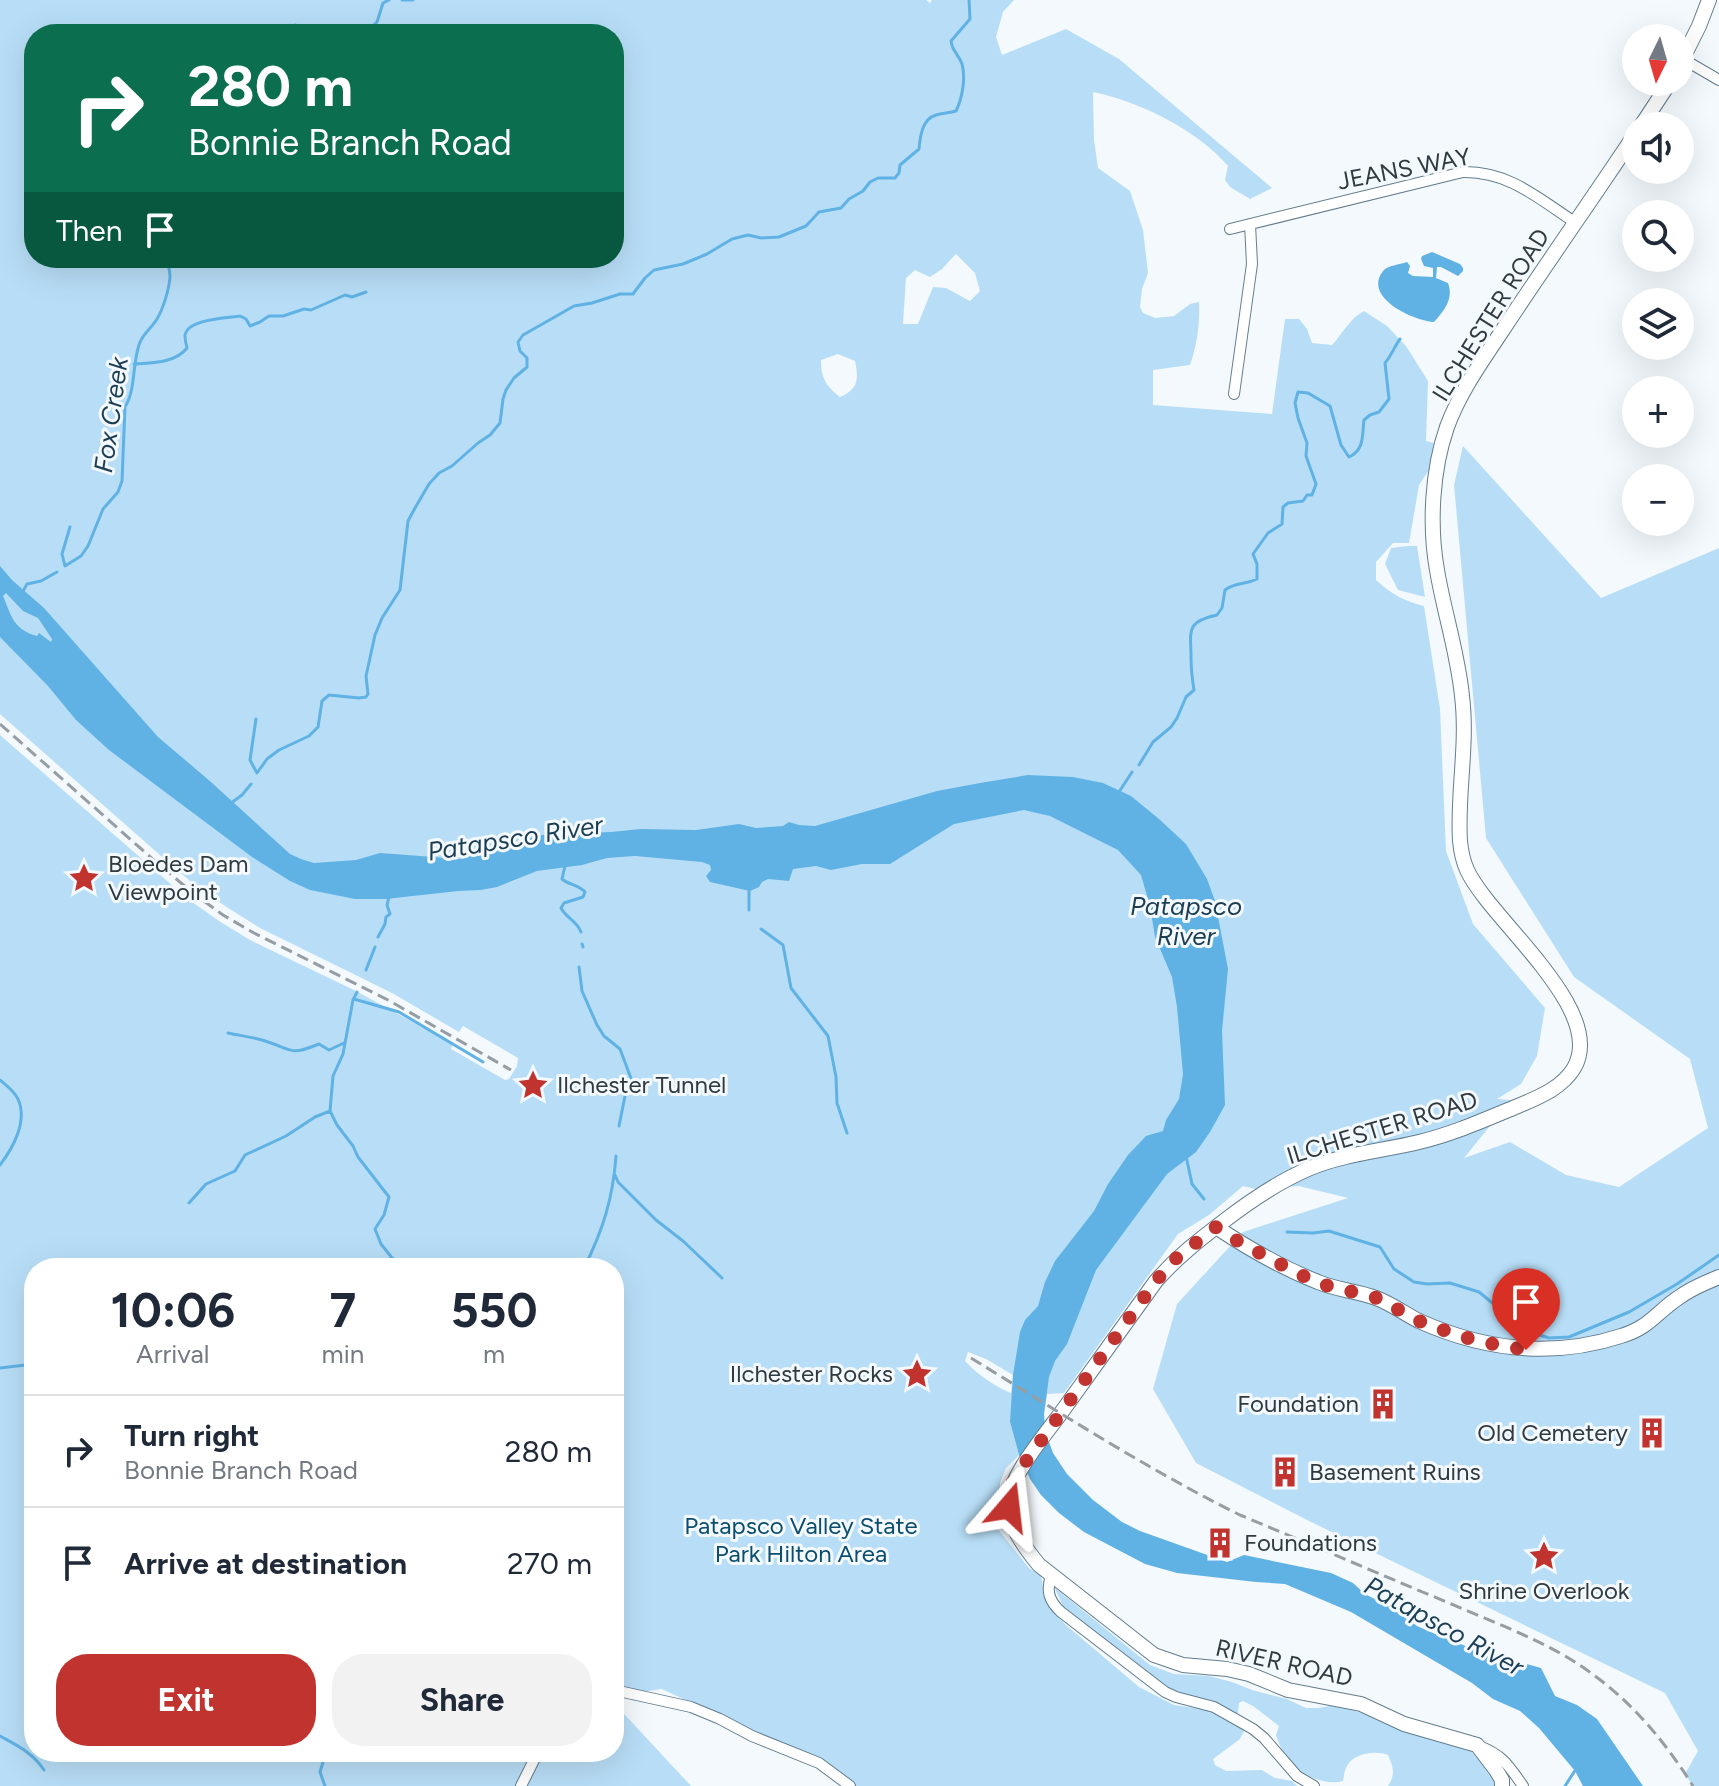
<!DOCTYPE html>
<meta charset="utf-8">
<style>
body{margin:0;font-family:Figtree,sans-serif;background:#f2f2f3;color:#1f2937;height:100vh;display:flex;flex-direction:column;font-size:30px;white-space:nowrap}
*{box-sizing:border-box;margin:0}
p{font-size:26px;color:#747a83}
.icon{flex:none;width:44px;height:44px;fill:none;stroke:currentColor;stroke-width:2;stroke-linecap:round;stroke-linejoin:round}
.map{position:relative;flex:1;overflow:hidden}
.drawer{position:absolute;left:24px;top:1258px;width:600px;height:504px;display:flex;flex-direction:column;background:#fff;border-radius:32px;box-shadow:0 8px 32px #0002}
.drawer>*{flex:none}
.hud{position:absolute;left:24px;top:24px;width:600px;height:244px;border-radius:32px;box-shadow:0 8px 32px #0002;background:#0b6e4f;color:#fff;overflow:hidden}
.needle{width:52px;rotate:185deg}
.fabs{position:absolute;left:1622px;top:24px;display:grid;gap:16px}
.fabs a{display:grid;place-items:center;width:72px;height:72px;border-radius:50%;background:#fff;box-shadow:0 8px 32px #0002;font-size:40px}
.pin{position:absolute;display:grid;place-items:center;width:68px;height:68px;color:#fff;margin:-82px -34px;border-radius:50% 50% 50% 0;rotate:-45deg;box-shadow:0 0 8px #0007}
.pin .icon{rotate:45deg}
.me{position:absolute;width:88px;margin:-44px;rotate:17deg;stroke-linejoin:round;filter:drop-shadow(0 0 6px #0008)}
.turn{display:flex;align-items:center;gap:28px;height:168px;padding:0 32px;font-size:36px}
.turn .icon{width:104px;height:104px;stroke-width:2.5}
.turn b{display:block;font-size:56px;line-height:68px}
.then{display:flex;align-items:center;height:76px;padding:0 32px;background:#0003;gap:16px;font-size:30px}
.eta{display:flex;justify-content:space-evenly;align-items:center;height:136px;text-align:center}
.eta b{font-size:48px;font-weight:700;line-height:56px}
.action{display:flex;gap:16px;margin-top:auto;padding:16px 32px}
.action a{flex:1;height:92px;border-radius:32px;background:#c1332e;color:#fff;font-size:32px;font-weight:700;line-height:92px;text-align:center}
.action a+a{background:#f2f2f3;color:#1f2937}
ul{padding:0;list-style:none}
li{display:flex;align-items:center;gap:24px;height:112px;padding:0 32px;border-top:2px solid #e0e1e3}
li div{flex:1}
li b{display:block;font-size:30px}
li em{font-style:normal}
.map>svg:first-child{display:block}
</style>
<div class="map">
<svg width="1719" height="1786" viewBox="0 0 1719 1786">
<rect width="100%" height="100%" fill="#f4f9fd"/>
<path fill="#b8def7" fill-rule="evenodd" d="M0,0H926L930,3L932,0H1014L1003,12L996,37L1002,55L1066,29L1119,59L1272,188L1250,199L1230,187L1225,180L1228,166C1196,129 1140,102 1093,92L1094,140L1098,168L1130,191L1143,230L1148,273L1142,289L1140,307L1143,313L1155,318L1174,316L1190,304L1199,302C1200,324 1197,345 1190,365L1153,370V405L1272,414L1285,319H1299L1307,329L1312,343L1332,345C1343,333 1350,318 1364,311L1387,326L1406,346L1428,381L1426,441L1434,443L1429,470L1419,485L1409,543H1393L1376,562V580C1391,594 1404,601 1424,606L1440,709L1446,851L1473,924L1545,1008L1537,1056L1521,1084L1497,1099L1511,1100L1464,1158L1510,1142L1566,1175L1619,1187L1708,1128L1690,1059L1574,977L1486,838L1454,485L1463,446L1601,598L1719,548V1786H1693L1685,1774L1698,1751L1665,1693L1309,1521L1196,1463L1153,1389L1177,1304L1243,1232L1348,1198L1299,1186L1255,1189L1243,1186L1209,1215L1178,1234L1064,1393L1047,1394L1044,1414L1045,1431L1010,1422L1019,1455L1006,1468L1000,1482V1510L997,1528L1029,1568L1041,1576L1045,1597L1053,1612L1067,1626L1139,1687L1174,1705L1209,1710L1246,1727L1240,1739L1213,1759L1215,1765L1226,1771L1262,1770L1275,1778L1292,1781L1297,1786H856L781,1745L662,1689L614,1696V1268H34V1752H614V1703L691,1786H0V735L151,867L188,899L219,921L250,940L356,991L453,1044L451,1049L505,1080L509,1079L517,1066L518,1058L463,1026L459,1032L392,993L260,928L228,908L197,887L161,856L0,714ZM34,34H614V258H34ZM956,254L975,273L980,291L970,301L946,288L933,287L918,324H903L906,278L915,270L930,277L942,269ZM838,354L855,361C859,380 858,389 840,397C826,386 821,378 821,360ZM968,1352L986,1359L1013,1375L1011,1393C994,1386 977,1374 965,1361Z
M1407,546H1417L1425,597L1398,590L1385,564L1391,548Z
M1054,1587L1150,1665L1174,1674L1209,1676L1232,1682L1252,1690L1287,1699L1306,1708H1318L1336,1705L1374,1717L1472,1752C1484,1762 1493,1771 1497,1786H1388C1396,1774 1393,1767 1388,1755C1375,1750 1352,1753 1346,1768C1344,1772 1344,1777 1343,1781C1324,1786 1300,1775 1288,1759C1282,1752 1279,1743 1276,1735L1279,1726L1253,1706L1243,1701L1239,1703L1238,1713H1235L1208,1700L1170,1691L1064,1608Z"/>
<path fill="#60b2e4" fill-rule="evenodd" d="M1432,252L1460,264L1463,268V271L1458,276L1441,267H1437L1436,278L1448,283C1454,299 1444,311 1434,322C1415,321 1362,298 1383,271C1388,265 1399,265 1407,262L1410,266L1408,273L1413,276L1433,277V268L1424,266L1421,259L1422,256Z
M0,566L12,580L44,608L158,737L211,782L290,854L301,859L314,863L356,860L380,853L461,859L542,835L611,832L641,829L696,830L739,824L756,828L783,826L789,822L799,825L815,826L937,791L980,783L1028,775L1073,777L1103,783L1131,796L1159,819L1186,844L1207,879L1215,901L1228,969L1222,1031L1225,1105L1210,1132L1196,1152L1167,1174L1096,1270L1067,1344L1055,1361L1049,1377L1044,1414L1045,1431L1053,1453L1067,1474L1093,1500L1122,1522L1140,1531L1227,1562L1244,1555L1331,1573L1353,1583L1365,1594L1392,1608L1417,1626L1442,1637L1471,1648L1541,1668L1555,1696L1577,1705L1597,1719L1643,1786H1583L1575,1771L1539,1728L1520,1711L1493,1699L1472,1683L1351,1612L1285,1584L1256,1582L1177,1573L1145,1564L1084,1532L1059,1513L1041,1495L1030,1479L1019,1455L1010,1422L1013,1375L1020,1332L1025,1320L1038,1306L1045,1282L1055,1261L1094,1211L1108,1184L1128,1155L1146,1136L1163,1131L1166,1120L1179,1099L1183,1074L1177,1007L1172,977L1155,937L1150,906L1141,875L1118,850L1050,816L1024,810L954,824L890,864H862L831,870L816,866L793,869L789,881L768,879L762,882L759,887L750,891L710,882L706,876L711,870L710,865L702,862L635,856L607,858L582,865L537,871L497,887L481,890L458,891L386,899H355L310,890L290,881L252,857L109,750L76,720L48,686L0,637ZM6,593L23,611L38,618L52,639L51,642L39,633L37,636C13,629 12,617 3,596Z"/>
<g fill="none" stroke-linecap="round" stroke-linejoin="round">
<path stroke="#60b2e4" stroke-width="3" d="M402,0H413
M282,34L295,25L304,28L311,34
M365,34L377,22L383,3L389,0
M134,364C151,363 176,363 187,348C186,344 185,339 185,335C188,319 226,318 240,316L246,319L250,326L260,322L269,316H283L304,309L311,310L345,295L352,297L366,292
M70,527L62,554L65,566L81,556L88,546L103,509L118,492L122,481L125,407C136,389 132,366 139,345C142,334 151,329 157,319C163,309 169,290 170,277C170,271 168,264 167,258
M22,593L27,584L41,581L57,572
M256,719L250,760L257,773L267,759L279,750L309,736L318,727L322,701L329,695L359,698L366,697L368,694L366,676L375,635L382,618L400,590L408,521L415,508L429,484L439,473L452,466L478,443L490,435L500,423L503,399L506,390L514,378L527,367V358L520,351L518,342L523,335L574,306L592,303L620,294H633L645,278L654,270L683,264L707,254L732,239L748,235L761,238L779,237L806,226L819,212L841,208L849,199L863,191L870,182L878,178H895L899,173L900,165L919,149C920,137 922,119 936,115C942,113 949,113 956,111C962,99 966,78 962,64C959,55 952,51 951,41L970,19L969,0
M1139,765L1153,742L1171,727L1177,718L1186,697L1194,690C1192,678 1191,669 1191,657C1191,631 1185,622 1217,615L1222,608L1225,590C1238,581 1243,586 1257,579V564L1253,554L1268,533L1282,524L1283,507L1288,503L1303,501L1307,495H1312L1316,484L1306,456L1307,443L1298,418L1295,403L1298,392L1308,393L1330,406L1341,445L1349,457C1365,450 1362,434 1364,420L1370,415L1379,412L1389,399L1385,363C1392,355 1394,347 1400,339
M1119,792L1132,772
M231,803L242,795L251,784
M565,866L562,879C569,885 579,885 585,892L583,897L564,903L561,908C566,918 577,921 581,932
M749,910V890
M761,929L783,945L791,988L828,1036L836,1077L837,1103L847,1133
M378,937L385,924L386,917L390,914L387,905L389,897
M582,944L583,947
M579,967L582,991L597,1025L604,1036L620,1049L632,1081L625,1096L619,1126
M366,970L375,947
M357,992L353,1000L343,1054L333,1076L330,1111L337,1125L353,1146L358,1157L389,1197L384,1215L375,1229L381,1244L400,1268
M354,999L399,1012L483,1062
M228,1033C241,1036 255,1037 268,1042C293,1050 290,1056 319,1044L329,1050L344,1043
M0,1080C6,1085 14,1091 18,1099C28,1121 13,1148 0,1165
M1186,1156L1192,1184L1204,1199
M615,1175L618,1182L656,1220L683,1241L722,1278
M189,1203L206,1184L235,1171L245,1155L286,1136L315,1117L330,1111
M1287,1232L1313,1233L1329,1231L1380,1247L1394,1269L1414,1282L1427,1284L1450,1283L1479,1292L1519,1325L1530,1332L1549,1338L1569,1337L1629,1312L1677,1284L1719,1255
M388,1268L394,1259
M584,1268C603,1230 613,1198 616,1156
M0,1368L34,1364
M0,1736C18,1746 33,1753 44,1770
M325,1786L320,1772L326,1752
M1565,1786L1576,1769"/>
<g stroke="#637d8e" stroke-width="12">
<path id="street" d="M1683,59L1719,80
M1230,229L1463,172C1509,171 1539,199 1576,223
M1234,394L1252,264L1250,224
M1051,1576C1046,1591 1049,1601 1061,1612L1165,1692L1176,1697L1214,1707L1253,1729L1264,1738L1297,1776L1314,1786
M614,1690L691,1707L720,1719L752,1736L819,1763L850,1786
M1479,1746C1503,1755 1509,1766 1523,1786
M521,1786L538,1752"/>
</g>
<g stroke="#637d8e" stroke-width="16">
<path id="secondary" d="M1680,64L1699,26L1709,0
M1641,126L1670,82
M1216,1227C1246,1247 1285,1269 1318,1282C1337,1290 1357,1291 1376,1298C1392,1304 1405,1314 1419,1321C1484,1350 1553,1358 1621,1336C1651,1327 1657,1311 1681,1296C1692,1288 1707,1282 1719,1277
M1502,1786V1780L1496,1770L1477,1745L1404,1724L1361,1704L1288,1690L1249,1674L1227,1669L1183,1665L1154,1655L1039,1565C1024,1547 1007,1524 1009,1499C1012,1472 1050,1429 1066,1406C1096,1364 1126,1323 1156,1281C1177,1257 1199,1240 1224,1221C1250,1201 1278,1182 1308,1169C1343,1154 1382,1151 1419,1142C1453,1134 1486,1119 1518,1106C1539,1097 1562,1088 1574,1068C1608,1010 1490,920 1467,870C1463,861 1461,851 1460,841C1457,793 1468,745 1462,696C1458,654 1444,612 1437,570C1429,525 1432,470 1447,427C1460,391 1483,360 1504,328C1547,263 1592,199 1636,133"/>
</g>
<use href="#street" stroke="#fff" stroke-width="10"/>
<use href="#secondary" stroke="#fff" stroke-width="14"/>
<path stroke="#969da3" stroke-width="3" stroke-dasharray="12 6" stroke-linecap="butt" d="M0,724L156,862L193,893L223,915L254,933L388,1000L511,1070
M971,1358C1059,1412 1147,1469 1240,1515C1310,1544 1379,1574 1449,1603C1497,1624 1549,1642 1591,1673C1633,1703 1666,1743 1693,1786"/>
</g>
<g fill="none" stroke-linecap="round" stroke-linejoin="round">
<path stroke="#c1332e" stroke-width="14" stroke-dasharray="0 25.2" d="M1009,1507L1013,1482L1022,1467L1156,1281L1174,1260L1216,1227L1239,1242L1299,1274L1321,1284L1377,1298L1419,1321L1457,1335L1482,1342L1526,1350"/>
</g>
<defs>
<g id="sight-bare" transform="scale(2.4)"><path d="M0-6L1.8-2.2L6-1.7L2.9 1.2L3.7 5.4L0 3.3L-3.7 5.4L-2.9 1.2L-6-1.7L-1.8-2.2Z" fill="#c1332e" stroke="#f4f9fd" stroke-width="2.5" paint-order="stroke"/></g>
<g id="building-bare" transform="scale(2.4)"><path d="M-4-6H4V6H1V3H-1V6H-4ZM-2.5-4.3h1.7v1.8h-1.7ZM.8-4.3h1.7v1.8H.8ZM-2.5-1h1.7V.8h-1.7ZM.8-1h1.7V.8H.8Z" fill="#c1332e" stroke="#f4f9fd" stroke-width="2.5" paint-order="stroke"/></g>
</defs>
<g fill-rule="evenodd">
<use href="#sight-bare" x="84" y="878"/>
<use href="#sight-bare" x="533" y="1085"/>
<use href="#sight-bare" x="917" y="1374"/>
<use href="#building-bare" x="1383" y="1404"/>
<use href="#building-bare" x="1652" y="1433"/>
<use href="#building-bare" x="1285" y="1472"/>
<use href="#building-bare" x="1220" y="1543"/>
<use href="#sight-bare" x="1544" y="1556"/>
</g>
<g text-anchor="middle" stroke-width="6" stroke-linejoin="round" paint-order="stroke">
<g font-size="24" fill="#2f3a41" stroke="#f4f9fd">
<text transform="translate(1404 169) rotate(-11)" y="8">JEANS WAY</text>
<text transform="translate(1491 315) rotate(-58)" y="8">ILCHESTER ROAD</text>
<text transform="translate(1382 1128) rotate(-17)" y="8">ILCHESTER ROAD</text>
<text transform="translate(1284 1663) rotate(13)" y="8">RIVER ROAD</text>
</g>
<g font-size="24" fill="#2f3a41" stroke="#f4f9fd" text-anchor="start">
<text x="108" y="872">Bloedes Dam<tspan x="108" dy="28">Viewpoint</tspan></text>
<text x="557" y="1093">Ilchester Tunnel</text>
<text x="893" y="1382" text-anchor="end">Ilchester Rocks</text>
<text x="1359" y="1412" text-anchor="end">Foundation</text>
<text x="1628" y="1441" text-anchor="end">Old Cemetery</text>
<text x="1309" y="1480">Basement Ruins</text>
<text x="1244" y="1551">Foundations</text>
<text x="1544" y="1599" text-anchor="middle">Shrine Overlook</text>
</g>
<g font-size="24" fill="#0a4e6f" stroke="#f4f9fd">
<text x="801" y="1534">Patapsco Valley State<tspan x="801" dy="28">Park Hilton Area</tspan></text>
</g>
<g font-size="26" font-style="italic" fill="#1b3e54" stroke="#f4f9fd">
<text transform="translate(111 415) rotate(-82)" y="9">Fox Creek</text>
<text transform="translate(515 838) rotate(-9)" y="9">Patapsco River</text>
<text x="1186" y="915">Patapsco<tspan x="1186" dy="30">River</tspan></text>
<text transform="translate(1444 1626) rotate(29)" y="9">Patapsco River</text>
</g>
</g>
</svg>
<div class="fabs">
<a><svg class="needle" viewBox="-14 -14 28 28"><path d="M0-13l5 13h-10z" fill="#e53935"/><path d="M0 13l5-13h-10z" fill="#747a83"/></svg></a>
<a><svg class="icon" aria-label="sound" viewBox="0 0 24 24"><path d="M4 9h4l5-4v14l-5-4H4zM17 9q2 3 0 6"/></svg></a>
<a><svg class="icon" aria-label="search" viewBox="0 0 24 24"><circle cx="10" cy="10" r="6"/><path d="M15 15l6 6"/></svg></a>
<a><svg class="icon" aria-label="layers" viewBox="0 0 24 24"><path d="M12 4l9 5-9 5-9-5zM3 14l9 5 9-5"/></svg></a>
<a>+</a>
<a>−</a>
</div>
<div class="pin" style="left:1526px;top:1350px;background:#d93025"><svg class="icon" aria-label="arrive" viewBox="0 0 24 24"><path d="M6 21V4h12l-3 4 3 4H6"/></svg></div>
<svg class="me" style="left:1009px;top:1507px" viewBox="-20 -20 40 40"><path d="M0-17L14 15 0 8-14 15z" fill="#c1332e" stroke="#fff" stroke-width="4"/></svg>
<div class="hud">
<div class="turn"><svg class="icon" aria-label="right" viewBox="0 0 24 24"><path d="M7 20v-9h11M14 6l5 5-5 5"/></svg><div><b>280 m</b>Bonnie Branch Road</div></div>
<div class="then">Then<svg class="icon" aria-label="arrive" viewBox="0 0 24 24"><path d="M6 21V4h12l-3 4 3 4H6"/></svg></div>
</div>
<section class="drawer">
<div class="eta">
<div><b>10:06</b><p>Arrival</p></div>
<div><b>7</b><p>min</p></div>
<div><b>550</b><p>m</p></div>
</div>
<ul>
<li><svg class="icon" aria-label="right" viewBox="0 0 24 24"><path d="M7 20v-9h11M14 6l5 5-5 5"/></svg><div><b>Turn right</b><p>Bonnie Branch Road</p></div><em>280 m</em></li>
<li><svg class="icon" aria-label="arrive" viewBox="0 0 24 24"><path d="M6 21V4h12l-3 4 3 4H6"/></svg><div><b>Arrive at destination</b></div><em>270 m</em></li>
</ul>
<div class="action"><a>Exit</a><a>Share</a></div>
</section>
</div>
